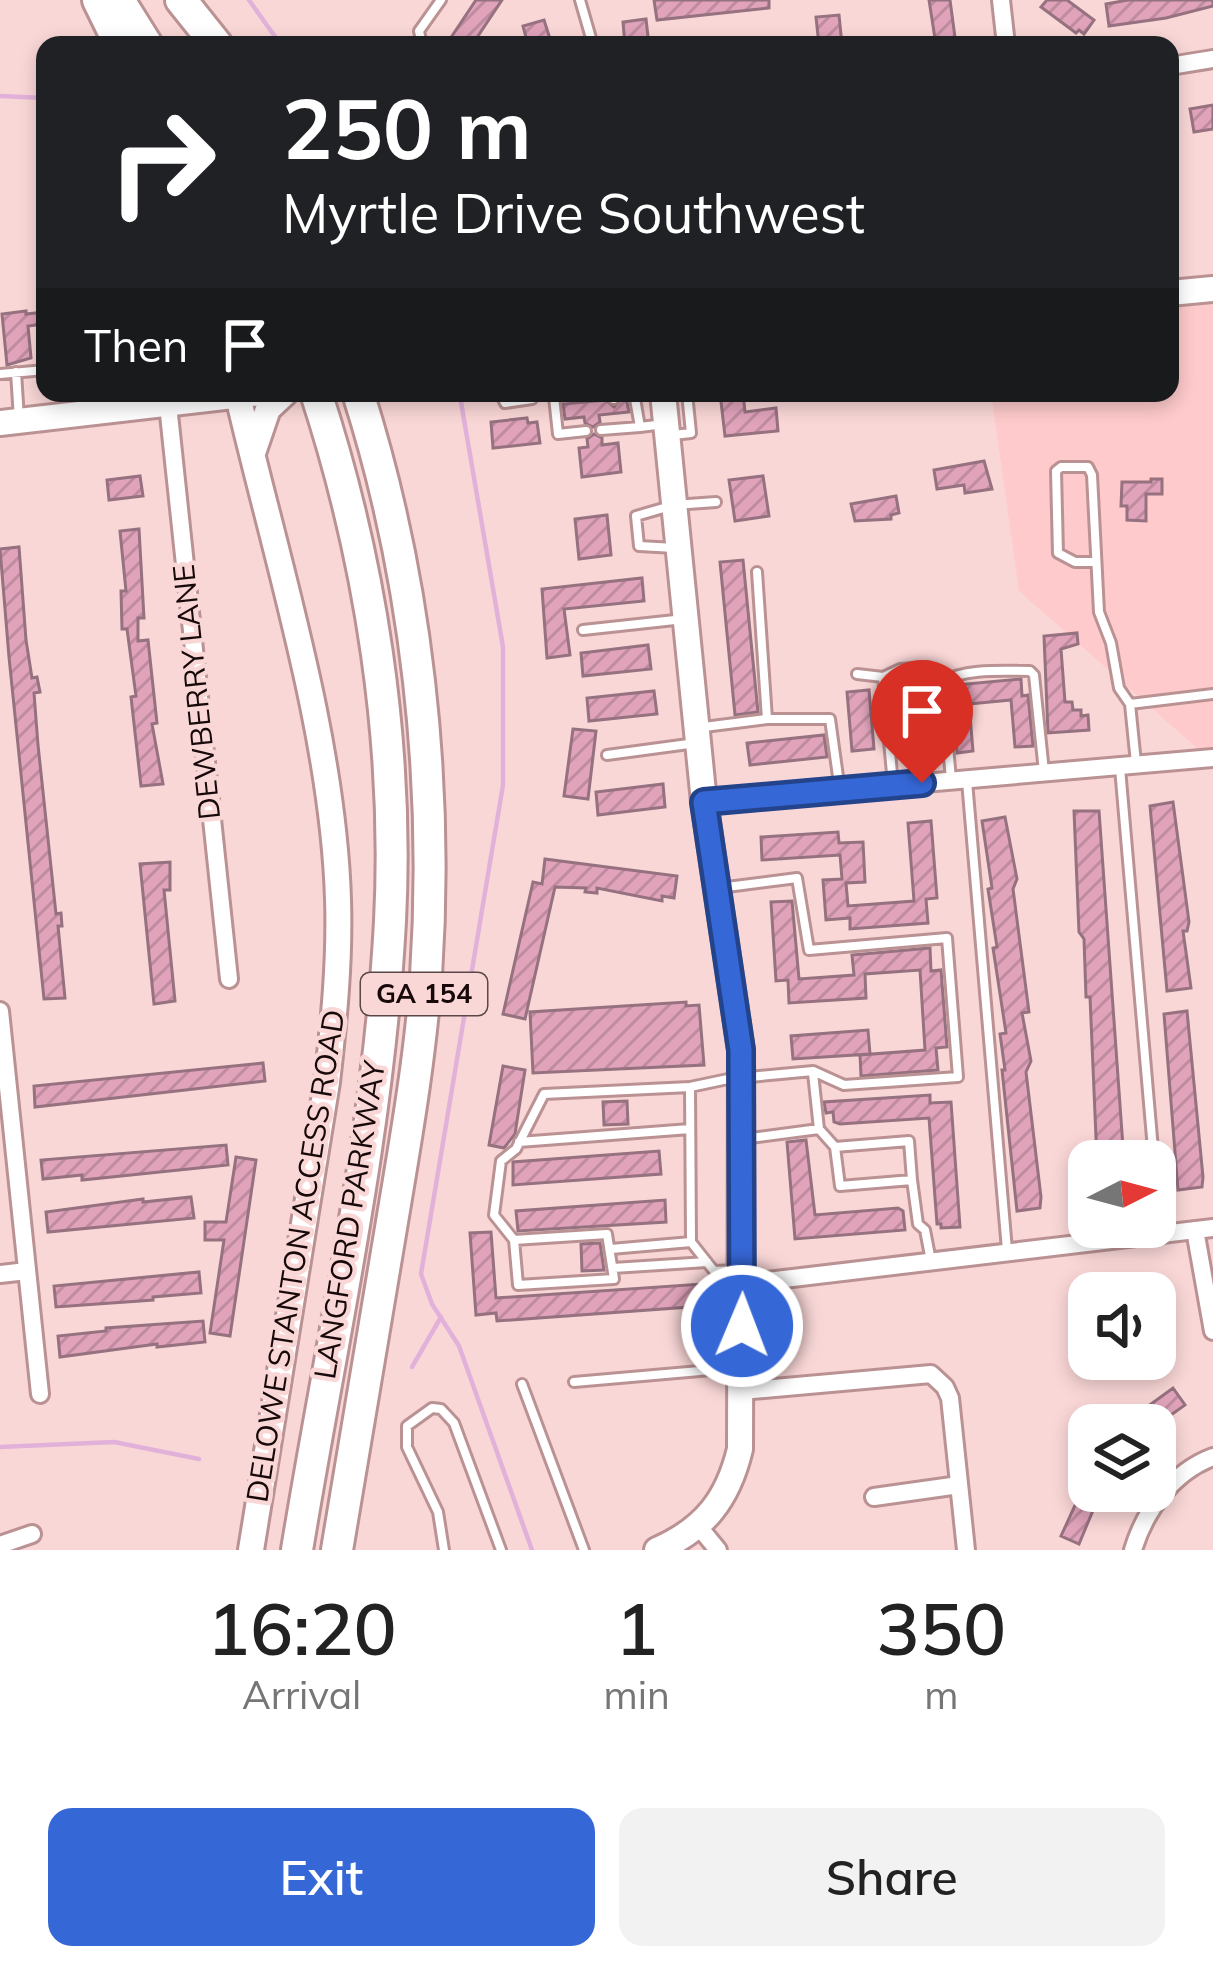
<!DOCTYPE html>
<style>
body{margin:0;font-family:Mulish,sans-serif;background:#f2f2f2;color:#222;height:100vh;display:flex;flex-direction:column;font-size:45px;white-space:nowrap}
*{box-sizing:border-box;margin:0}
p{font-size:39px;color:#767676}
.icon{flex:none;width:66px;height:66px;fill:none;stroke:currentColor;stroke-width:2;stroke-linecap:round;stroke-linejoin:round}
.map{position:relative;height:1550px;overflow:hidden}
.drawer{display:flex;flex-direction:column;background:#fff;flex:1}
.drawer>*{flex:none}
.top-card{position:absolute;left:36px;top:36px;width:1143px;height:366px;border-radius:24px;box-shadow:0 6px 18px #0003;background:#202124;color:#fff;overflow:hidden}
.needle{width:78px;rotate:84deg}
.fabs{position:absolute;left:1068px;top:1140px;display:grid;gap:24px}
.fabs a{display:grid;place-items:center;width:108px;height:108px;border-radius:24px;background:#fff;box-shadow:0 6px 18px #0003;font-size:60px}
.pin{position:absolute;display:grid;place-items:center;width:102px;height:102px;color:#fff;margin:-123px -51px;border-radius:50% 50% 50% 0;rotate:-45deg;box-shadow:0 0 12px #0007}
.pin .icon{rotate:45deg}
.me{position:absolute;width:132px;margin:-66px;rotate:1deg;stroke-linejoin:round;filter:drop-shadow(0 0 9px #0008)}
.turn{display:flex;align-items:center;gap:42px;height:252px;padding:0 48px;font-size:54px}
.turn .icon{width:156px;height:156px;stroke-width:2.5}
.turn b{display:block;font-size:84px;line-height:102px}
.then{display:flex;align-items:center;height:114px;padding:0 48px;background:#0003;gap:24px;font-size:45px}
.eta{display:flex;justify-content:space-evenly;align-items:center;height:204px;text-align:center}
.eta b{font-size:72px;font-weight:600;line-height:84px}
.action{display:flex;gap:24px;margin-top:auto;padding:24px 48px}
.action a{flex:1;height:138px;border-radius:24px;background:#3667d6;color:#fff;font-size:48px;font-weight:600;line-height:138px;text-align:center}
.action a+a{background:#f2f2f2;color:#222}
.map>svg:first-child{display:block}
</style>
<div class="map">
<svg width="1213" height="1550" viewBox="0 0 1213 1550">
<defs>
<pattern id="building-hatch" width="6" height="6" patternUnits="userSpaceOnUse" patternTransform="scale(3)"><rect width="6" height="6" fill="#e0a3ba"/><path d="M-1 1l2-2M0 6l6-6M5 7l2-2" fill="none" stroke="#bf8b9f"/></pattern>
</defs>
<rect width="100%" height="100%" fill="#fad7d7"/>
<path fill="#fecacb" d="M1213,294V755L1206,756L1019,591L991,393H1170V297Z"/>
<g fill="none" stroke-linecap="round" stroke-linejoin="round">
<path stroke="#e2b1da" stroke-width="4.5" d="M249,0L281,45
M0,96L45,98
M461,402L503,647V785L421,1274L432,1304L459,1346L532,1550
M412,1367L441,1317
M0,1447L114,1442L199,1459"/>
</g>
<path fill="url(#building-hatch)" stroke="#96717f" stroke-width="3" d="M476,0H502L472,45H446Z
M654,0H769V8L657,20Z
M929,0H950L956,45H936Z
M1047,0H1067L1094,20L1084,34L1079,30L1076,33L1041,7Z
M1128,0H1213V6L1166,18L1109,26L1106,4Z
M839,15L842,45H819L816,17Z
M646,19L649,45H625L623,22Z
M544,20L552,45H528L523,26Z
M1213,105V129L1194,132L1190,109Z
M26,311V314L45,312V324L28,326L31,358L7,365L2,314Z
M720,393H743L745,412L776,408L778,431L725,436Z
M622,398H626L629,412L599,415L600,422L593,427L585,423L584,417L565,419L563,404L606,400L614,407Z
M527,418L528,423L537,422L540,443L493,448L491,422Z
M594,434L602,438V445L618,443L621,472L582,477L579,448L588,447L587,439Z
M984,461L992,489L965,493L964,485L937,489L934,470Z
M140,476L143,496L109,500L107,480Z
M763,476L769,516L735,521L729,480Z
M1151,479H1162V494H1146V521L1127,520V506H1121L1122,482H1151Z
M896,496L899,513L891,515V519L855,521L851,504Z
M607,515L611,555L579,559L575,519Z
M139,529L144,618H138V641L148,640L157,723L152,724L163,784L141,786L131,697L136,696L127,629H122L121,591H126L120,531Z
M19,547L26,640L32,678L37,677L40,692L34,693L38,745L56,914L61,913L62,926H58L65,998L44,999L9,657L0,549Z
M743,560L758,712L735,715L720,562Z
M642,578L644,601L564,609L570,655L547,658L542,589Z
M1077,633L1078,644L1061,649L1065,702H1072L1073,710H1081V716L1088,715L1089,730L1048,733L1044,636Z
M648,645L651,669L583,676L581,653Z
M1021,679L1022,696L1028,695L1033,746L1015,747L1011,700L969,704L973,751L957,753L952,703L957,702L955,685Z
M921,685L926,744L905,745L901,687Z
M869,690L874,749L852,751L847,692Z
M654,691L657,714L589,721L587,698Z
M573,729L596,731L588,799L564,796Z
M824,735L827,757L750,765L747,743Z
M663,784L665,807L598,815L596,792Z
M1173,802L1189,922L1187,931H1183L1191,988L1167,991L1150,806Z
M1074,811H1099L1124,1161H1097L1090,997H1086L1084,939L1079,932Z
M1005,817L1017,879L1013,889L1029,1012L1022,1013L1031,1061L1026,1072L1041,1197L1040,1208L1017,1211L1002,1070H1005L1000,1034L1006,1033L993,948L997,947L988,889L992,888L982,821Z
M931,821L937,898L926,899L928,923L850,929V918L826,920L823,880L842,879L840,855L762,860L761,837L838,832L839,843L863,842L865,882L846,883L848,906L914,901L908,823Z
M545,859L677,876L674,898L662,896V901L597,888V893L585,892L586,888L555,887L525,1019L503,1014L533,882L542,884Z
M170,862V890H164L175,1001L154,1004L140,864Z
M792,901L799,979L854,975L852,955L930,948L931,971L941,970L947,1047L936,1048L938,1070L861,1076L860,1055L925,1050L920,970L865,974L866,998L789,1003L788,980L776,981L771,902Z
M686,1002V1006L699,1005L704,1065L533,1073L530,1012Z
M1187,1011L1203,1177L1202,1187L1178,1190L1164,1014Z
M868,1030L870,1054L793,1059L791,1036Z
M263,1063L265,1081L35,1107L34,1086Z
M503,1066L525,1070L515,1134L504,1148L489,1145Z
M930,1095V1103L951,1102L960,1227L941,1228V1224H937L929,1118L840,1124L834,1122L833,1112L826,1113L824,1102Z
M627,1101L628,1124L604,1125L603,1102Z
M806,1140L815,1215L898,1208L903,1211L905,1230L795,1239L787,1142Z
M226,1145L228,1165L82,1180V1175L43,1179L41,1160Z
M659,1151L661,1174L513,1185V1162Z
M236,1157L256,1160L230,1336L210,1333L224,1240H205V1222H226Z
M191,1197L194,1218L48,1232L46,1212L143,1199V1202Z
M665,1200L666,1222L518,1231L516,1211Z
M491,1232L496,1298L702,1284L703,1306L497,1321L496,1313L476,1315L470,1233Z
M600,1243L604,1270L582,1271L581,1244Z
M199,1272L201,1293L153,1297V1300L56,1307L54,1286Z
M203,1321L205,1342L157,1347V1344L60,1357L58,1336L106,1331V1328Z
M1173,1388L1185,1405L1157,1425H1122Z
M1077,1501L1094,1508L1079,1544L1061,1536Z"/>
<g fill="none" stroke-linecap="round" stroke-linejoin="round">
<g stroke="#bb9293" stroke-width="14">
<path id="lane" d="M580,0L593,45
M422,45L419,31L441,0
M16,372L19,419
M0,374L45,370
M500,393L505,403L532,399L531,393
M613,393L614,399
M634,393L640,427L664,424
M569,394L587,393
M569,395L554,397L558,434L586,431
M601,430L640,427
M673,435L691,433L687,393
M675,548L639,546L636,516L674,505L716,502
M1096,562H1075L1058,553L1056,471L1061,467H1088L1092,475L1099,612L1111,643L1119,688L1130,704L1136,763
M757,572L767,719
M583,630L684,619
M857,674L883,677
M1130,704L1213,694
M704,727L767,719H830L840,791
M607,755L696,743
M1120,768L1154,1161
M951,779L942,682C965,668 1004,671 1030,671L1034,675L1044,772
M967,781L1007,1250
M893,784L883,677L900,669L928,667
M813,1073L819,1129L835,1147L840,1186L912,1180L918,1224L925,1230L931,1261
M690,1087L691,1242L714,1271L737,1270
M743,1139L819,1129
M519,1142L690,1129
M835,1147L909,1141L912,1180
M1155,1169L1160,1233
M514,1240L518,1285L614,1279L607,1234L514,1240L494,1215L501,1161L516,1149L544,1094L690,1087L728,1079L813,1071L844,1085L958,1077L947,938L809,950L797,878L719,888
M611,1249L691,1242
M613,1268L707,1262
M574,1382L734,1368
M522,1384L584,1550
M444,1550L438,1512L407,1447V1426L432,1408L441,1409L454,1423L501,1550"/>
</g>
<g stroke="#bb9293" stroke-width="22">
<path id="street" d="M1001,0L1006,45
M1170,66L1213,59
M168,405L229,979
M704,802L1213,758
M0,1011L40,1394
M1195,1230L1213,1331
M0,1274L27,1271
M742,1284L1213,1228
M741,1391L931,1374L945,1387L950,1398L966,1550
M874,1497L959,1485
M699,1527L718,1550
M0,1545L32,1534
M1133,1550C1145,1510 1173,1472 1213,1457"/>
</g>
<g stroke="#bb9293" stroke-width="30">
<path id="secondary" d="M1170,293L1213,289
M238,396C275,555 333,736 338,899C340,960 334,1021 327,1082L251,1550
M0,423L260,393
M253,453L268,409L285,393
M657,1550C705,1529 728,1499 740,1449L741,1050L704,802L663,393"/>
</g>
<g stroke="#bb9293" stroke-width="36">
<path id="highway" d="M98,0L120,45
M119,0L147,45
M181,0L217,45
M238,393V396
M297,1550C331,1342 379,1132 390,921C399,745 371,561 316,393
M337,1550C355,1443 373,1335 391,1228C405,1144 420,1060 426,976C439,782 417,578 358,393"/>
</g>
<use href="#lane" stroke="#fff" stroke-width="8"/>
<use href="#street" stroke="#fff" stroke-width="16"/>
<use href="#secondary" stroke="#fff" stroke-width="24"/>
<use href="#highway" stroke="#fff" stroke-width="30"/>
</g>
<g fill="none" stroke-linecap="round" stroke-linejoin="round">
<g stroke="#23438b" stroke-width="30">
<path id="route" d="M742,1326L741,1050L704,802L922,783"/>
</g>
<use href="#route" stroke="#3667d6" stroke-width="21"/>
</g>
<g text-anchor="middle" stroke-width="9" stroke-linejoin="round" paint-order="stroke">
<rect fill="#fad7d7" stroke="#5b4748" stroke-width="3" x="361" y="973" width="126" height="42" rx="9"/>
<g font-size="27" font-weight="bold" fill="#17090a">
<text x="424" y="1003">GA 154</text>
</g>
<g font-size="30" fill="#17090a" stroke="#fad7d7">
<text transform="translate(197 692) rotate(-96)" y="10">DEWBERRY LANE</text>
<text transform="translate(350 1220) rotate(-81)" y="10">LANGFORD PARKWAY</text>
<text transform="translate(296 1256) rotate(-81)" y="10">DELOWE STANTON ACCESS ROAD</text>
</g>
</g>
</svg>
<div class="fabs">
<a><svg class="needle" viewBox="-14 -14 28 28"><path d="M0-13l5 13h-10z" fill="#e53935"/><path d="M0 13l5-13h-10z" fill="#767676"/></svg></a>
<a><svg class="icon" aria-label="sound" viewBox="0 0 24 24"><path d="M4 9h4l5-4v14l-5-4H4zM17 9q2 3 0 6"/></svg></a>
<a><svg class="icon" aria-label="layers" viewBox="0 0 24 24"><path d="M12 4l9 5-9 5-9-5zM3 14l9 5 9-5"/></svg></a>
</div>
<div class="pin" style="left:922px;top:783px;background:#d93025"><svg class="icon" aria-label="arrive" viewBox="0 0 24 24"><path d="M6 21V4h12l-3 4 3 4H6"/></svg></div>
<svg class="me" style="left:742px;top:1326px" viewBox="-20 -20 40 40"><circle r="17" fill="#3667d6" stroke="#fff" stroke-width="3"/><path d="M0-11L8 9 0 5-8 9z" fill="#fff"/></svg>
<div class="top-card">
<div class="turn"><svg class="icon" aria-label="right" viewBox="0 0 24 24"><path d="M7 20v-9h11M14 6l5 5-5 5"/></svg><div><b>250 m</b>Myrtle Drive Southwest</div></div>
<div class="then">Then<svg class="icon" aria-label="arrive" viewBox="0 0 24 24"><path d="M6 21V4h12l-3 4 3 4H6"/></svg></div>
</div>
</div>
<section class="drawer">
<div class="eta">
<div><b>16:20</b><p>Arrival</p></div>
<div><b>1</b><p>min</p></div>
<div><b>350</b><p>m</p></div>
</div>
<div class="action"><a>Exit</a><a>Share</a></div>
</section>
